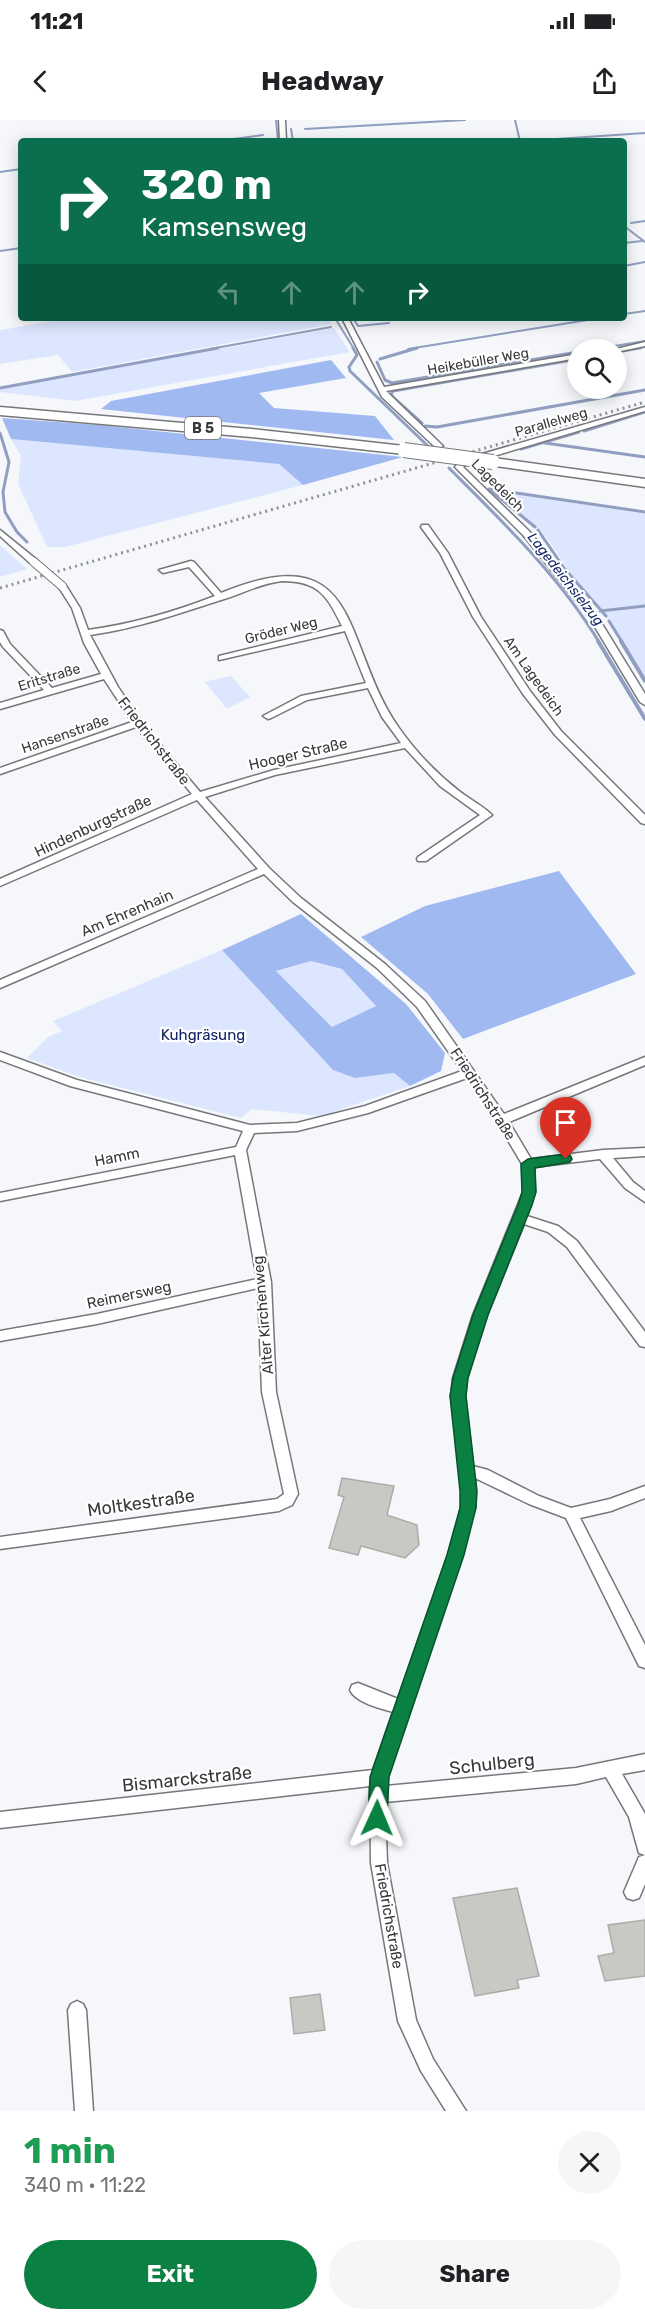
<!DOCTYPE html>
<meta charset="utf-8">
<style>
body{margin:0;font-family:Rubik,sans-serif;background:#f6f6f6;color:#202124;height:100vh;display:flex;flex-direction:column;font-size:22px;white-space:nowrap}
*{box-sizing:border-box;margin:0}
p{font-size:20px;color:#757577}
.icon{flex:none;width:33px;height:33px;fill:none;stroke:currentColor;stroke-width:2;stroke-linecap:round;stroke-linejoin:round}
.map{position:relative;height:1991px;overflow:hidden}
.sheet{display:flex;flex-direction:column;background:#fff;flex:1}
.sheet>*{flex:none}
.hud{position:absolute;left:18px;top:18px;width:609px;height:183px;border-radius:6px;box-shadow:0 3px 15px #0003;background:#0b6e4f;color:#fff;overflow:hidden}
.fabs{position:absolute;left:567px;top:219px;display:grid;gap:12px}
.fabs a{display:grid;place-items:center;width:60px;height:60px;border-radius:50%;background:#fff;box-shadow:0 3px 15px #0003;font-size:30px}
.pin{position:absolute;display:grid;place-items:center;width:51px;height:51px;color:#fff;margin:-62px -26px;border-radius:50% 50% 50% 0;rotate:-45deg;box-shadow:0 0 6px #0007}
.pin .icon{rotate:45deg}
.me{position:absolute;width:66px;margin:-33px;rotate:1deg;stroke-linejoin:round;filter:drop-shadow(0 0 4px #0008)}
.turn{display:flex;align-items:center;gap:21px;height:126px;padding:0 24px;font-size:27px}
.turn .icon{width:78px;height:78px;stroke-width:2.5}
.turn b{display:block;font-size:42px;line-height:51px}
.lanes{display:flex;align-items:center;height:57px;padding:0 24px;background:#0003;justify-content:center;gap:30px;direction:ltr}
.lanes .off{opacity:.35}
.round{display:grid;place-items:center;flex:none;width:63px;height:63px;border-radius:32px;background:#f6f6f6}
.head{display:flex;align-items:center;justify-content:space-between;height:102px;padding:0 24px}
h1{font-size:36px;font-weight:700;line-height:45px;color:#1e9e55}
.action{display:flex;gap:12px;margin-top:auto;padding:12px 24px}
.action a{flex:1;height:69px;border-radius:36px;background:#0b8043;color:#fff;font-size:24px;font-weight:700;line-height:69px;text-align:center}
.action a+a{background:#f6f6f6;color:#202124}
.status{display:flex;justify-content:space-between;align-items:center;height:42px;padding:0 30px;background:#fff;direction:ltr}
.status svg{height:16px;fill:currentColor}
header{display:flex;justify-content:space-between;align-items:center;height:78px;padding:0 24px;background:#fff;font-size:27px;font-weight:700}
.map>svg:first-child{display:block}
</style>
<div class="status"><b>11:21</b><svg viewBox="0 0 49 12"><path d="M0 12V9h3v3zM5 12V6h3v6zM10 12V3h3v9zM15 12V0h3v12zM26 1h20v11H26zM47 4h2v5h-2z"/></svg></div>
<header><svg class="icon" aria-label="back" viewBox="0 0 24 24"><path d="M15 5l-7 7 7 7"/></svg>Headway<svg class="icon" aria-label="share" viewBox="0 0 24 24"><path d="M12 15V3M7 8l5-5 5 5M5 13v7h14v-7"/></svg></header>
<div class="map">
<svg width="645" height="1991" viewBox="0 0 645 1991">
<rect width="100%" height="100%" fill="#f5f7fb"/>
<path fill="#dce7ff" d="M70,198H329L331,204L72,252L58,235L0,244V210Z
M334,208L350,232L75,281L0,272V269Z
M11,319L279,344L303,365L65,427H47L18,364L21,336Z
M491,370L645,394V485L601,490L569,451L544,414Z
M0,425L27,449L0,457Z
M645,487V556H644L603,492Z
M231,556L250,577L227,589L205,562Z
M222,830L333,950L355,958L394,953L410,966L321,996L252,989L241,998L79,957L27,938L48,917L62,911L53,901Z
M311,841L342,849L376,886L332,907L276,851Z"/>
<path fill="#a0b9f1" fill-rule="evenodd" d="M331,240L346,258L259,273L274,288L375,296L394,320L101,289L111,281Z
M2,298L99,305L403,337L303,365L279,344L11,319Z
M559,751L636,854L463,919L428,874L361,817L425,786Z
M301,794L406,884L445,933L441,951L410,966L394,953L355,958L333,950L222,830ZM311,841L342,849L376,886L332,907L276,851Z"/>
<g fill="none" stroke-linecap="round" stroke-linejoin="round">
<path stroke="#909ebf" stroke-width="2" d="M276,0L278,21
M515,0L520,21
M291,9L293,21
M305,9L465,0
M219,21L263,15
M527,21L645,13
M0,52L21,49
M631,103L645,101
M624,106L645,122
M624,123L642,121
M0,131L21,128
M624,146L645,142
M624,194L645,191
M335,198L354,229
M353,198L358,206L389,203
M210,229L331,207
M408,229L600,198
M596,229L645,221
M632,229L645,227"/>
<path stroke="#909ebf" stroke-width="3" d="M353,228L357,235L349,247L350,251L431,329
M592,230L605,228
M616,232L640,228
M380,239L417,228
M377,242L385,260L392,263L578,232
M0,268L218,228
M422,303L393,277L391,274L393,271L578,239
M425,306L437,307L645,270
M584,311L645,292
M0,313L9,342L3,372L5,392L17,412L27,422
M545,323L645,337
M521,329L579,312
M449,348C502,401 560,457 599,522
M535,407L489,369L645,392
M538,410L564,448L606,496
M600,491L645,486
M609,501L622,522"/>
<path stroke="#909ebf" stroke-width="4" d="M598,521L645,599
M621,521L645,561"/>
</g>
<path fill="#c8c8c4" stroke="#acaca8" stroke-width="1.5" d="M342,1358L394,1366L387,1395L417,1405L419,1425L405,1438L361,1426L358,1435L329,1428L344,1377L338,1375Z
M517,1768L539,1856L517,1860L519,1868L475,1876L453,1778Z
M645,1800V1856L605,1861L598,1836L614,1833L608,1805Z
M320,1874L325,1910L294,1914L290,1878Z"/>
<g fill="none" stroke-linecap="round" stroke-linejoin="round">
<g stroke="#75777b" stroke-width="3">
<path id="street" d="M279,0H285L286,21H280Z
M342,198H348L384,267L578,234V238L386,271L443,326L424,336H421V332L434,326L382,277Z
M645,222V226L616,232V230H612Z
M645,287V291L467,344L463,347L529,411L596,494L645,574V585L640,582L589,497L523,415L455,347L461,340Z
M422,405H428L448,433L481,497L530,571L561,611L645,695V704L641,703L555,615L523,574L473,497L440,433L421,407Z
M0,410L37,440V444H31L0,416Z
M191,441L194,442L221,473C365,414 340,524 399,608C416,632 436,653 459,671C469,679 483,686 492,695L426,741H418L417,739L418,737L480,695L440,666L405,628L275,655L205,677L269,748L301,778L385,844L425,881L504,994L645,937V945L509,1002L531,1039L603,1030L645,1028V1036L613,1038L633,1062L645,1071V1082L625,1068L600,1039L534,1047L535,1072L527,1096L558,1106L577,1121L645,1212V1227L640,1226L567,1127L548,1112L524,1104L487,1195L467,1258L465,1276L473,1346L488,1350L539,1376L571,1388L610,1379L645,1366V1378L611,1391L580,1398L645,1525V1548L639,1546L566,1398L529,1384L475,1358V1388L462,1435L387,1657L386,1666L576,1648L645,1634V1650L622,1654L645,1694V1764L639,1778L633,1780L627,1778L624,1772L639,1737L645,1735L639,1733L629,1697L606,1657L576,1664L385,1682L387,1743L416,1900L433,1939L466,1991H446L421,1951L398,1901L371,1743L370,1666L0,1708V1692L373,1650L393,1592C380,1588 356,1583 350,1570L352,1565L358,1563L398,1579L448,1435L461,1388L462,1371L451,1276L453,1258L473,1195L523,1072L522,1044L497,1002L467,958L368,993L297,1011L254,1013L246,1030L271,1162L276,1272L298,1374L292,1385L279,1391L0,1429V1417L277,1379L284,1374L262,1272L258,1168L97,1204L0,1221V1211L97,1194L257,1159L235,1035L0,1081V1073L236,1027L243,1011L70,966L0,940V932L77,960L250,1005L297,1003L365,986L462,951L417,887L377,848L293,782L264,754L0,868V860L258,749L197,680L0,766V759L192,674L136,607L0,654V648L132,602L104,559L0,589V583L44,570L3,527L0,522V510L3,511L10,524L52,568L101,554L84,523L72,488L58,466L59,464H65L80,488L88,510C132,504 174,492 215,476L189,447L163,453L159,450ZM282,461C319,461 327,476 342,506L219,536V540L345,511L366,563L301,576L263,596L268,599L271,598L307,580L368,568L382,597L401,623L274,650L200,672L141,601L118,567L90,515C135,509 177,494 221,480C241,474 259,464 282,461Z
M77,1881L83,1884L86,1890L93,1991H75L68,1890L71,1884Z"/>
</g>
<g stroke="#75777b" stroke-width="3">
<path id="highway" d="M0,287L251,309L404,326L411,330L404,334L251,317L0,295Z
M493,338L645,359V367L488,345L486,342L488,339Z"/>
</g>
<use href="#street" fill="#fff" fill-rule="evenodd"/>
<use href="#highway" fill="#fff" fill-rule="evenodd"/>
<path stroke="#8f9194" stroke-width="3" stroke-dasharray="2 4" stroke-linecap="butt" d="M0,468L645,282"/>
<g stroke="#75777b" stroke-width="10" stroke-linecap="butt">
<path id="street-bridge" d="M34,442L62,466"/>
</g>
<g stroke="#75777b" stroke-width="16" stroke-linecap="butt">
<path id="highway-bridge" d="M404,330L493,342"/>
</g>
<use href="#street-bridge" stroke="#fff" stroke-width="8"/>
<use href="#highway-bridge" stroke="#fff" stroke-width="14"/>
</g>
<path fill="#0b8043" stroke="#07532c" stroke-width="1.5" d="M566,1034L570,1035L572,1039L570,1042L535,1048L536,1072L532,1085L488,1195L468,1258L466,1276L477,1371L476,1388L464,1435L389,1657L387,1698L384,1704L377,1707L371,1704L368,1698L370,1657L447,1435L460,1388V1371L450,1276L453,1258L473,1195L518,1085L522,1072L521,1044L528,1039Z"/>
<g text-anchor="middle" stroke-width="4.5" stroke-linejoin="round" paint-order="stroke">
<g font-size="14" fill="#38393b" stroke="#fff">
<text transform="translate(478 241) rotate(-10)" y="5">Heikebüller Weg</text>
<text transform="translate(551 302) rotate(-16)" y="5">Parallelweg</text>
<text transform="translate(498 365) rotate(45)" y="5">Lagedeich</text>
<text transform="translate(281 510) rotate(-14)" y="5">Gröder Weg</text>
<text transform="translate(534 556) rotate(55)" y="5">Am Lagedeich</text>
<text transform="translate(49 557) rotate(-17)" y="5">Eritstraße</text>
<text transform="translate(65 614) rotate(-19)" y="5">Hansenstraße</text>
</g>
<rect fill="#fff" stroke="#747476" stroke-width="1.5" x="185" y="297" width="36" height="22" rx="4.5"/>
<g font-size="14" font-weight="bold" fill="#38393b">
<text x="203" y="313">B 5</text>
</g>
<g font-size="14" font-style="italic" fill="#152a6a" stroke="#fff">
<text transform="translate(566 459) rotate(52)" y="5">Lagedeichsielzug</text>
</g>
<g font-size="15" fill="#38393b" stroke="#fff">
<text transform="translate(154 621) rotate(52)" y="5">Friedrichstraße</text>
<text transform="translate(298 634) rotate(-13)" y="5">Hooger Straße</text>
<text transform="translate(93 706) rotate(-25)" y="5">Hindenburgstraße</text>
<text transform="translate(127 793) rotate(-23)" y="5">Am Ehrenhain</text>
<text transform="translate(483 974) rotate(57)" y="5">Friedrichstraße</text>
<text transform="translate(117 1037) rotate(-11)" y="5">Hamm</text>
<text transform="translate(129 1175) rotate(-12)" y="5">Reimersweg</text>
<text transform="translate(263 1195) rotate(-95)" y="5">Alter Kirchenweg</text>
<text transform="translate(389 1796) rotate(80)" y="5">Friedrichstraße</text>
</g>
<g font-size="15" fill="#112565" stroke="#fff">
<text x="203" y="920">Kuhgräsung</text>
</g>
<g font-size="18" fill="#38393b" stroke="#fff">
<text transform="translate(141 1383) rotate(-8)" y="6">Moltkestraße</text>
<text transform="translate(492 1644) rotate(-6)" y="6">Schulberg</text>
<text transform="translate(187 1659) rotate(-6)" y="6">Bismarckstraße</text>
</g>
</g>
</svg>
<div class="fabs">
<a><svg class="icon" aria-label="search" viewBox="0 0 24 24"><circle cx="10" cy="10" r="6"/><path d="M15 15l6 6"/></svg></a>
</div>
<div class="pin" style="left:566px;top:1039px;background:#d93025"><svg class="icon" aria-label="arrive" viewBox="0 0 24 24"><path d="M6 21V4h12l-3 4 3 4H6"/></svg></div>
<svg class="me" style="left:377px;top:1698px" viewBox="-20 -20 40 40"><path d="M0-17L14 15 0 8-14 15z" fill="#0b8043" stroke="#fff" stroke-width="4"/></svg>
<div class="hud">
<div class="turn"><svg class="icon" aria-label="right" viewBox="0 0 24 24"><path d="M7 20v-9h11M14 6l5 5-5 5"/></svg><div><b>320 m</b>Kamsensweg</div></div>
<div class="lanes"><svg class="icon off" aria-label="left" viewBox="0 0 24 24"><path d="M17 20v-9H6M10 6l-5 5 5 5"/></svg><svg class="icon off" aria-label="ahead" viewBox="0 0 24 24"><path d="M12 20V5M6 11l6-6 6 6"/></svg><svg class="icon off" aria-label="ahead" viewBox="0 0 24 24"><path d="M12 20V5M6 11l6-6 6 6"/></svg><svg class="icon" aria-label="right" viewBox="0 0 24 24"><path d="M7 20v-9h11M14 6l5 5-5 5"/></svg></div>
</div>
</div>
<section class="sheet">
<div class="head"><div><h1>1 min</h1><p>340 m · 11:22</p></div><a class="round"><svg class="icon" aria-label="close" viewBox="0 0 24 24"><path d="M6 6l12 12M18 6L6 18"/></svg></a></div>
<div class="action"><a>Exit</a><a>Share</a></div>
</section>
